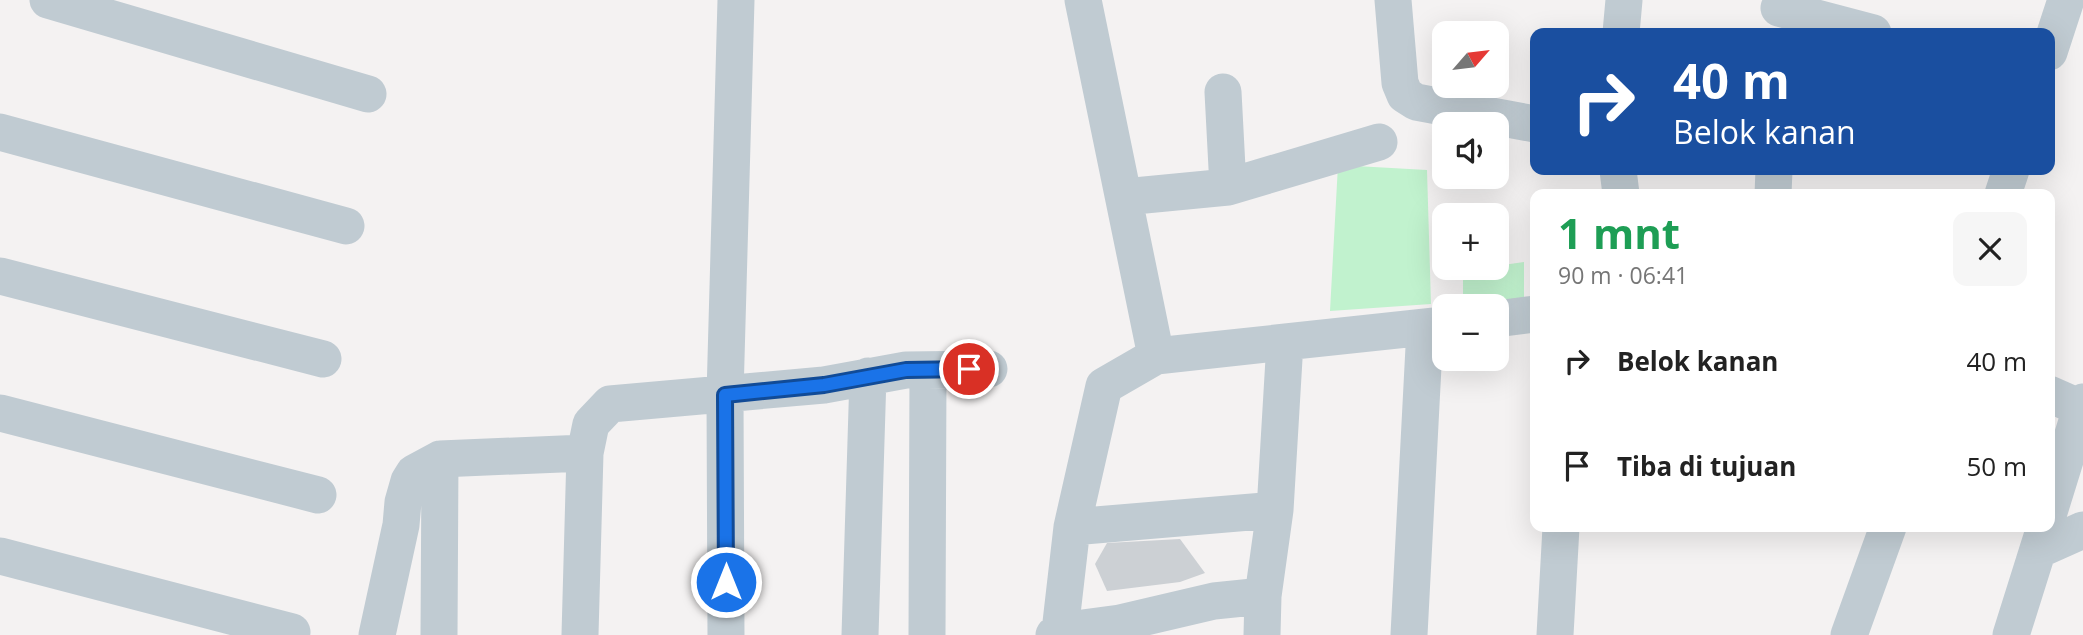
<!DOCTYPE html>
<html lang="id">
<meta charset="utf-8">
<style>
body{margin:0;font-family:"Open Sans",sans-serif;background:#f6f6f6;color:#222;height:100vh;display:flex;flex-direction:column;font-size:26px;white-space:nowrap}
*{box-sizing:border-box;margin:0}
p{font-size:23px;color:#767676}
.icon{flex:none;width:38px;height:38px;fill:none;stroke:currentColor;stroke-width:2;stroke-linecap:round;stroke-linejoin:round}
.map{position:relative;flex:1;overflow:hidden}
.sheet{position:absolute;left:1530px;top:189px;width:525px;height:343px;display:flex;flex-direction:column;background:#fff;border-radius:14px;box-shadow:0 7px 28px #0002}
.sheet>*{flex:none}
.banner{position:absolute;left:1530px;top:28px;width:525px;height:147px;border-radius:14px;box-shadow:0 7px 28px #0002;background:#1a4fa0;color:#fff;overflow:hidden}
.needle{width:46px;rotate:62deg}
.tools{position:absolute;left:1432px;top:21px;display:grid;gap:14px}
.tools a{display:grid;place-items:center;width:77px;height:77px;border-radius:14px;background:#fff;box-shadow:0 7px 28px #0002;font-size:35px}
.pin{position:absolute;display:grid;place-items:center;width:60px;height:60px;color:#fff;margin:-30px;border:4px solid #fff;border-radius:50%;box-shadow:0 2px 7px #0007}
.me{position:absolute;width:77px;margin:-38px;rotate:0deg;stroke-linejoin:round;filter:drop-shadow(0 0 5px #0008)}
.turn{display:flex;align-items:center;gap:24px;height:147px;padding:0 28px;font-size:32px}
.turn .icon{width:91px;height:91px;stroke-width:2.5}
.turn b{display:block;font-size:49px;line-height:60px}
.round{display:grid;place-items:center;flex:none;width:74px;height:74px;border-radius:14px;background:#f6f6f6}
.overview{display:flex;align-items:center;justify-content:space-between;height:119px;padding:0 28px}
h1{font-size:42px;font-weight:700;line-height:52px;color:#1e9e55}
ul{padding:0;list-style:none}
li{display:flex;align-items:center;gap:21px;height:105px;padding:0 28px}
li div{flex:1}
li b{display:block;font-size:26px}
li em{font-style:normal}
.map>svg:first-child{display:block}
</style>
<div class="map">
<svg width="2083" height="635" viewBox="0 0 2083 635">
<rect width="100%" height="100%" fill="#f4f2f2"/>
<path fill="#c1f2ce" d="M1338,165L1427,170L1431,304L1330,311Z
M1524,262V298L1463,305V270L1496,268V266Z"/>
<path fill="#ccd0d4" d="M1180,539L1205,573L1180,582L1107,591L1095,564L1107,543Z"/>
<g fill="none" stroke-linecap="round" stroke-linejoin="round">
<path stroke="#c0cbd2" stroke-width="37" d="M48,0L368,94
M1083,0L1156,356
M1393,0L1400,83L1405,95L1416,102L1535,124
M1779,8L1873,33
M1621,33L1624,0
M2049,52L2066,0
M1223,92L1228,187
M0,132L346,226
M1618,170L1621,194
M1773,194L1774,170
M2003,194L2011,170
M1124,197L1228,187L1379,142
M0,276L323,359
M1496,319L1535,314
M2049,394L2081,408
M0,413L318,495
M2049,512L2083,402
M1072,527L1275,510
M2038,550L2083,530
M0,556L292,632
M1060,631L1120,623L1214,601L1263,596
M377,635L401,525L403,502L409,481L414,473L440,459L585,453
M439,635L440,459
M580,635L585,453L591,424L610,404L824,385L906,370L989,369
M726,635L725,395L736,0
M860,635L868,376
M927,635L928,371
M1054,635L1060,631L1072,527L1104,386L1156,356L1444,325
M1262,635L1263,596L1275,510L1285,342
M1409,635L1425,328
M1555,635L1561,527
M1849,635L1888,527
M2011,635L2045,527"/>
</g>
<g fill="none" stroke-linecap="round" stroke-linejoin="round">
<g stroke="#114b97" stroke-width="18">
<path id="route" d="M726,582L725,395L824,385L906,370L969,369"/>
</g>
<use href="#route" stroke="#1a73e8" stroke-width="12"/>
</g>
</svg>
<div class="tools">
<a><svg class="needle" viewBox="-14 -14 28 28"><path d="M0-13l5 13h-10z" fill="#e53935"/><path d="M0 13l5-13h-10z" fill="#767676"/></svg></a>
<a><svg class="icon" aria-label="sound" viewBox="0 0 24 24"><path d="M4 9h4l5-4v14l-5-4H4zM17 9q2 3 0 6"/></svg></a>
<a>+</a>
<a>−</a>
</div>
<div class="pin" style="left:969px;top:369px;background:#d93025"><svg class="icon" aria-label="arrive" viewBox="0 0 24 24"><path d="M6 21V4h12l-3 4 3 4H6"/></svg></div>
<svg class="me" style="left:726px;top:582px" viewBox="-20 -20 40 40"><circle r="17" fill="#1a73e8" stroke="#fff" stroke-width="3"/><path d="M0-11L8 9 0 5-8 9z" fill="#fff"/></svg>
<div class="banner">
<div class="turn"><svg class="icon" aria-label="right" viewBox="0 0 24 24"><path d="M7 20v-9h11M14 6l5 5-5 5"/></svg><div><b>40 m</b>Belok kanan</div></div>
</div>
<section class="sheet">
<div class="overview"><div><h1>1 mnt</h1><p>90 m · 06:41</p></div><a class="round"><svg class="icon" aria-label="close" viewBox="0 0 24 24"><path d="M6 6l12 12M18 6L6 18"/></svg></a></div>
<ul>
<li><svg class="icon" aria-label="right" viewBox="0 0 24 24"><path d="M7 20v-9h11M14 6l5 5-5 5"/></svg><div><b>Belok kanan</b></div><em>40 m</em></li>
<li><svg class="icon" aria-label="arrive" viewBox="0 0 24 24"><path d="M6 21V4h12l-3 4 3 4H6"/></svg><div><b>Tiba di tujuan</b></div><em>50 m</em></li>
</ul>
</section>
</div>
